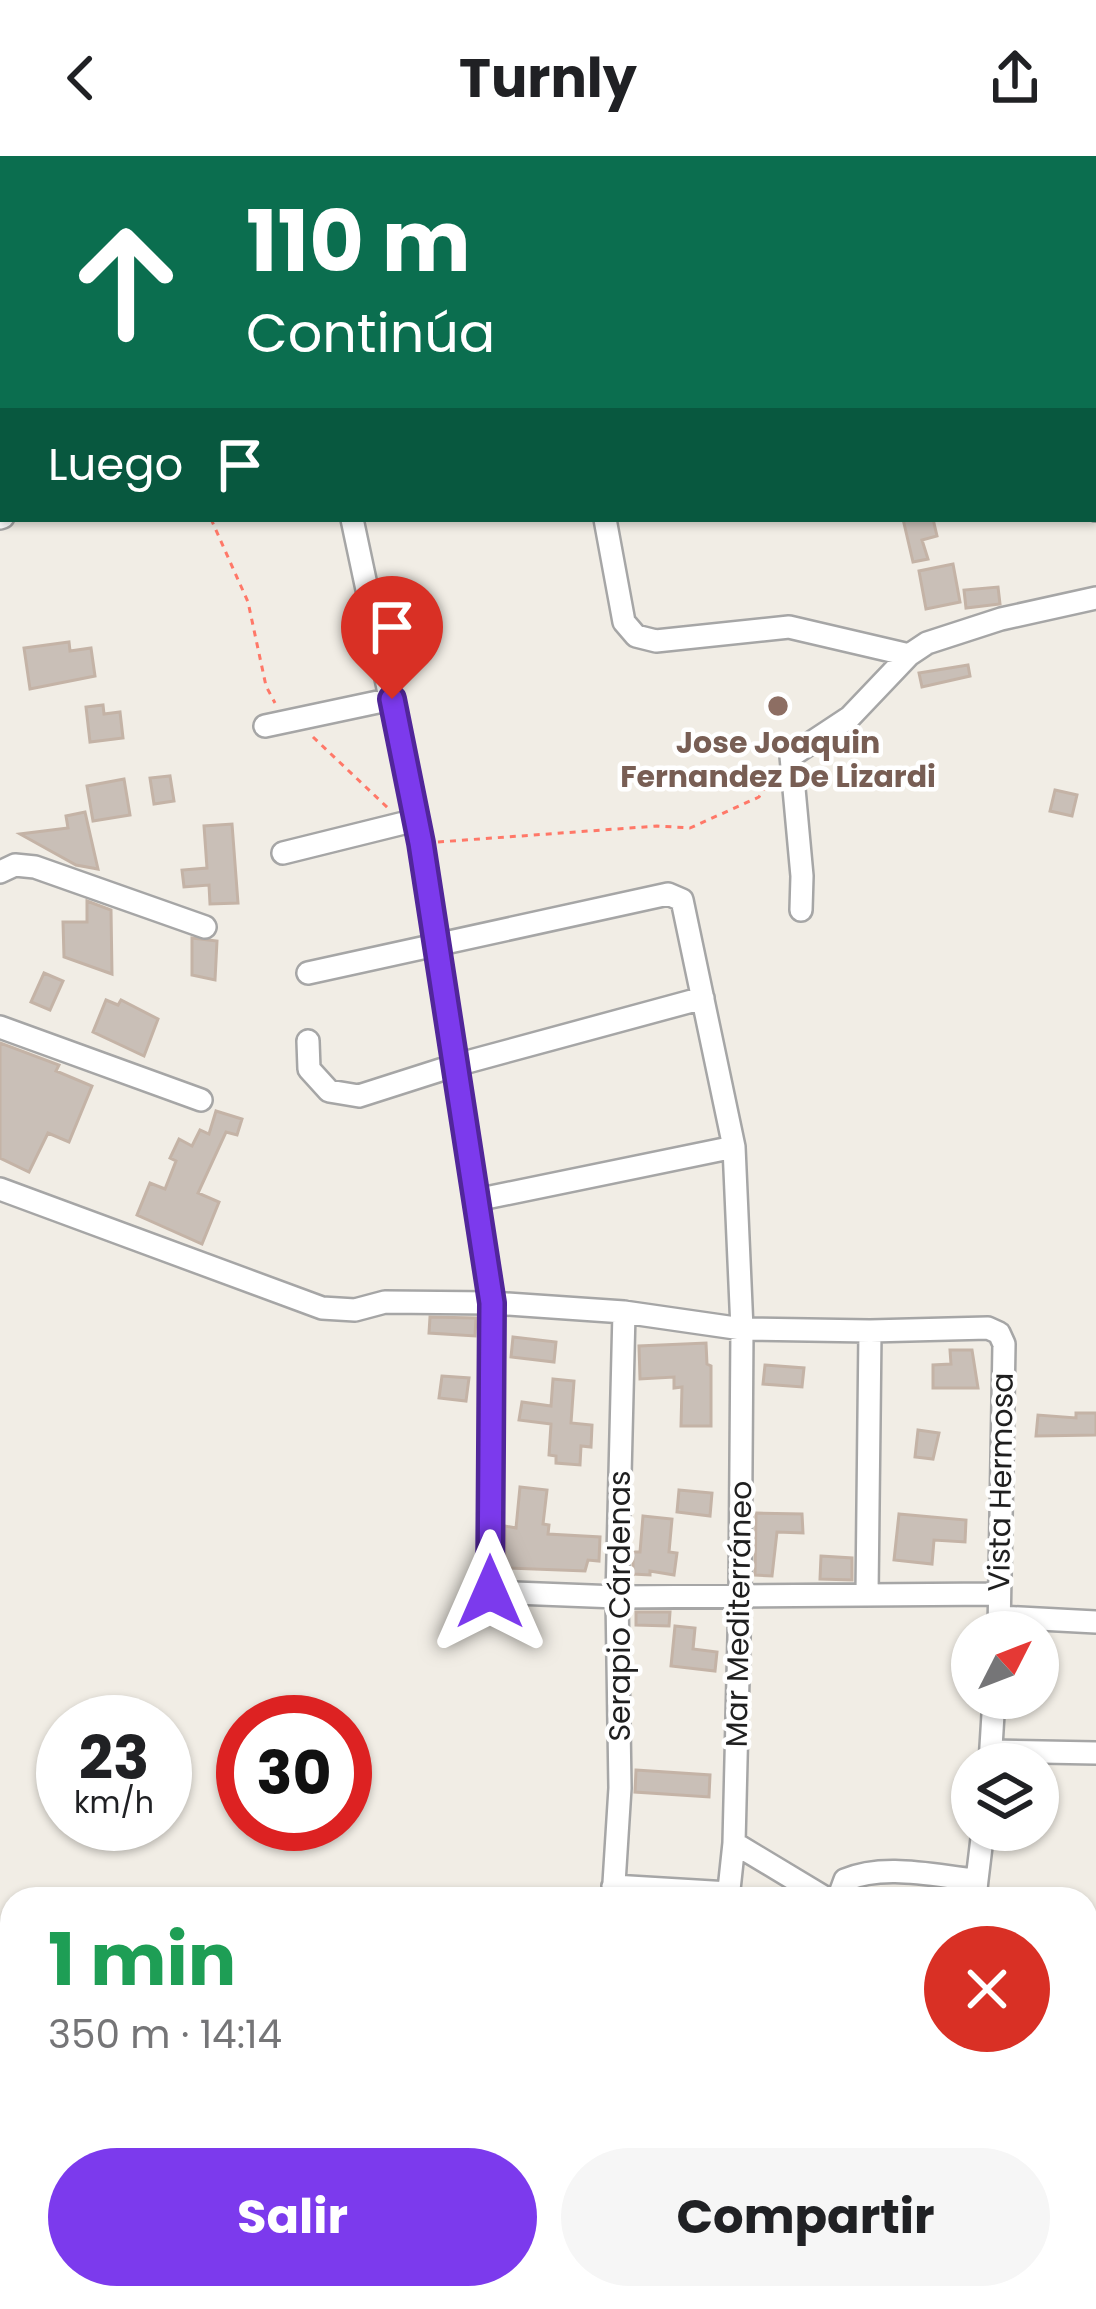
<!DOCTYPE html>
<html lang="es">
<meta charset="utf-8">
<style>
body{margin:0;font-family:Poppins,sans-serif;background:#f6f6f6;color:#202124;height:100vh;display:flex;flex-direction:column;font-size:45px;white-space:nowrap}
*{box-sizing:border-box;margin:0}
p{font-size:39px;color:#757577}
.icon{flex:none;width:66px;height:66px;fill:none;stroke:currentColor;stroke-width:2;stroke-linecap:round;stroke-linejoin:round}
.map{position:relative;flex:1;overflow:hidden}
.side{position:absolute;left:0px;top:1731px;width:1098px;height:423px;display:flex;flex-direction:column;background:#fff;border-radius:36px 36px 0 0;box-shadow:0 3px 9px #0004}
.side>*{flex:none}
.banner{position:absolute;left:0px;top:0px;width:1098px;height:366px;box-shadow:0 3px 9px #0004;background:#0b6e4f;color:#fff;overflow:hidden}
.needle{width:78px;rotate:48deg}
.fabs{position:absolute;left:951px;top:1455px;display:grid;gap:24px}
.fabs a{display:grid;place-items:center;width:108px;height:108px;border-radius:50%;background:#fff;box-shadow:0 3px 9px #0004;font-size:60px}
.speed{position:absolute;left:36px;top:1539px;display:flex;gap:24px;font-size:60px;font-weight:700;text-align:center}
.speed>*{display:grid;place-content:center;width:156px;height:156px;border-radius:50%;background:#fff;box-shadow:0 3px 9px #0004;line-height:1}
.speed small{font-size:30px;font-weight:400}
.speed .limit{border:18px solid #d22;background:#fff;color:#111}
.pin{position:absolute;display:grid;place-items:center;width:102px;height:102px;color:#fff;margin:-123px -51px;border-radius:50% 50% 50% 0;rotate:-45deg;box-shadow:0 0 12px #0007}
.pin .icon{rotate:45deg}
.me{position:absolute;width:132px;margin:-66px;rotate:0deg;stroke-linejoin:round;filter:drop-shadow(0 0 9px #0008)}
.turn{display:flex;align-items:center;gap:42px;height:252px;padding:0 48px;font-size:54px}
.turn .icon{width:156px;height:156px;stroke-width:2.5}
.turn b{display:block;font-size:84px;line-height:102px}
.then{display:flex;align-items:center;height:114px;padding:0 48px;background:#0003;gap:24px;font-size:45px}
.round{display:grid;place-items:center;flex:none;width:126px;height:126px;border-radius:63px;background:#f6f6f6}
.summary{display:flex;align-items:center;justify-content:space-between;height:204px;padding:0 48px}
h1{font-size:72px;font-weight:700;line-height:90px;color:#1e9e55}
.button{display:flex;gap:24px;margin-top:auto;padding:24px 48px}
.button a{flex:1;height:138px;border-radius:72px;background:#7c3aed;color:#fff;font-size:48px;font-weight:700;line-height:138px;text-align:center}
.button a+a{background:#f6f6f6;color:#202124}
header{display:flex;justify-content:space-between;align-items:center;height:156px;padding:0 48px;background:#fff;font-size:54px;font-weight:700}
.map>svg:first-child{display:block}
</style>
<header><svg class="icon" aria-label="back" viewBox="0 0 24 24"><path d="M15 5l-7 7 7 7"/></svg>Turnly<svg class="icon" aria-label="share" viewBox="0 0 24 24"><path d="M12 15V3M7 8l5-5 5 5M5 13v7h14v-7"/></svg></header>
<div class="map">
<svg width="1096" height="2153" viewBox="0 0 1096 2153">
<rect width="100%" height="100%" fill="#f1ede5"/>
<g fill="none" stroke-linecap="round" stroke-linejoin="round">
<path stroke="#a1d3e3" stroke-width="4.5" d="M116,3L120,0
M0,126L3,122"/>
</g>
<path fill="#c9bfb7" stroke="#c4b3a6" stroke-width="3" d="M903,363H933L937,380L922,384L928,403L913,406Z
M953,408L960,446L926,453L919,415Z
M998,431L1000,448L966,452L964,434Z
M69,486L70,495L91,492L95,520L30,533L24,492Z
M968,509L970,520L922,531L919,517Z
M103,549L104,558L120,556L123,582L90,586L86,551Z
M170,620L174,645L154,648L150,622Z
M124,623L130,659L93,665L87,630Z
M1055,634L1077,639L1072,660L1050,655Z
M85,656L98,713L76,709L20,678L68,672L66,660Z
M232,668L238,747L210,748L209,729L184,731L182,714L207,712L204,670Z
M87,745L111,754L112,818L64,801L63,766H87Z
M192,782L217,785L215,824L192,819Z
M44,817L63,825L50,854L31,846Z
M106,844L118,849L121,844L158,863L144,900L93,876Z
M0,887L59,909L56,915L92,930L69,986L48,977L29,1016L0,1002Z
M216,955L242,963L237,979L226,976L198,1037L219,1046L202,1088L137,1059L150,1027L165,1033L176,1005L170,1002L179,983L192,990L200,974L209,978Z
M430,1161L476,1162L475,1180L429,1177Z
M513,1181L556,1186L554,1206L511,1201Z
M706,1187L707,1208L711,1210V1270H681L682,1231L674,1232V1221L640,1223L639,1190Z
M950,1194H972L978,1232H933V1209L951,1208Z
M765,1209L804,1212L802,1231L763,1228Z
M442,1220L469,1222L466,1245L439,1242Z
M553,1223L574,1225L571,1267L592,1269L591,1291L581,1290L580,1309L556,1307V1300L549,1299L551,1268L519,1264L522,1246L551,1250Z
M1076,1257H1096V1279L1036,1280L1038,1259L1076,1262Z
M918,1274L939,1277L933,1303L915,1301Z
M520,1331L547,1334L543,1368L549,1369L548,1378L600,1381L599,1405L588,1404L585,1415L505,1412V1370L516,1372Z
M679,1334L712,1337L710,1360L677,1356Z
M756,1357L802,1358L803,1377L777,1376L772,1420L755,1419Z
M899,1358L966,1364L965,1386L934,1384L932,1408L894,1404Z
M643,1360L672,1363L669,1396L677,1397L674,1419L650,1415V1419L633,1418V1396H640Z
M821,1400L852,1402V1424L820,1423Z
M636,1456H670L669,1470L636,1469Z
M675,1470L695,1472L693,1493L717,1496L715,1515L671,1510Z
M636,1614L710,1619L709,1641L635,1636Z"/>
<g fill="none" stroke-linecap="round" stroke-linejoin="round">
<g stroke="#a6a6a6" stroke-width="26">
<path id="minor" d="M251,0L252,3
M526,0L527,3
M772,0L773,3
M1015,0L1016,3
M91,3L95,0
M858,3L872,0
M0,77L3,75
M1095,113H1096
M1095,350L1096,354
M0,362L3,361
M352,363L421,687L492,1147L490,1436L617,1441L998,1438
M605,363L624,466L636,480L656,485L789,471L909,499
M265,570L392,543
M283,697L416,664
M0,716L15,709L35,711L205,771
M801,754L802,720L791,600L850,561L909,499L927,487L1001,463L1096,442
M308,817L668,738L682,744L734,991L742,1173L740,1440L734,1687L728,1743
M0,871L201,944
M308,885L309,913L329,935L359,940L456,909L703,842
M0,1033L322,1152L355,1154L385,1146L492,1147L624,1156L742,1173L870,1175L988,1172L999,1177L1004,1188L999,1476
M476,1044L734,991
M867,1438L870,1175
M1000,1461L1096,1466
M991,1595L1096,1597
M990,1607L994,1542
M734,1687L827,1743
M977,1724L983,1674
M613,1730L729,1737
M613,1743L620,1632L617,1441L624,1156
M838,1743L845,1724C884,1707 935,1720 977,1724L975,1743
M0,1855L12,1887"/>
</g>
<path stroke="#ff7868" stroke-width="3" stroke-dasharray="6 6" stroke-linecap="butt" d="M211,363L248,446L266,530L275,547
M313,581L389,653
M438,686L657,670L690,672L759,641L773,617"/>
<use href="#minor" stroke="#fff" stroke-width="21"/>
</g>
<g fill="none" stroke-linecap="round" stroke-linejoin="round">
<g stroke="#51269a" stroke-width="30">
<path id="route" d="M392,543L421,687L492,1147L490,1436"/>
</g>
<use href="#route" stroke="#7c3aed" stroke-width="21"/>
</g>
<circle fill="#8d6e63" stroke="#fff" stroke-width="4.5" cx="778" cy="550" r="12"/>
<g text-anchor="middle" stroke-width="9" stroke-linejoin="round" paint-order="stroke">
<g font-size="30" font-weight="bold" fill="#785e54" stroke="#fff">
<text x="778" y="597">Jose Joaquin<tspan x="778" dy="34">Fernandez De Lizardi</tspan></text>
</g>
<g font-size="30" fill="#1f1f1f" stroke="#fff">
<text transform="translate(1001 1326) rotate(-89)" y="10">Vista Hermosa</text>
<text transform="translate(620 1450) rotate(-90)" y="10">Serapio Cárdenas</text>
<text transform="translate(739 1458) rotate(-89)" y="10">Mar Mediterráneo</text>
</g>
</g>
</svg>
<div class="fabs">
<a><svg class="needle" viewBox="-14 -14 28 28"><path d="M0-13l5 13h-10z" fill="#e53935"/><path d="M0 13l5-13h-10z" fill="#757577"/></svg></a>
<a><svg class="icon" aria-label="layers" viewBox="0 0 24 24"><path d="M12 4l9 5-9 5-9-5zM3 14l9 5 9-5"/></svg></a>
</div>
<div class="speed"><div>23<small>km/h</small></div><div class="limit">30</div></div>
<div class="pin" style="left:392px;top:543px;background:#d93025"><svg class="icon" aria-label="arrive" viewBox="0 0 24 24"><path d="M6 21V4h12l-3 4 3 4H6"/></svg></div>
<svg class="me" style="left:490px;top:1436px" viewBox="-20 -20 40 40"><path d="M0-17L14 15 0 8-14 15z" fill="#7c3aed" stroke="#fff" stroke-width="4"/></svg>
<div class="banner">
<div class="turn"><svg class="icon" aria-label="ahead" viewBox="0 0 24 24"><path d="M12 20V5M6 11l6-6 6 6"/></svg><div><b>110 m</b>Continúa</div></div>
<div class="then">Luego<svg class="icon" aria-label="arrive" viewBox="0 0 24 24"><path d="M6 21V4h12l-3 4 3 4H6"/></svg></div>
</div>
<section class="side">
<div class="summary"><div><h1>1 min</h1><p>350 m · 14:14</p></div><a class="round" style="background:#d93025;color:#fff"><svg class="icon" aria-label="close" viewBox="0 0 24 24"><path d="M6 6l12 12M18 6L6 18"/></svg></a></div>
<div class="button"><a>Salir</a><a>Compartir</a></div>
</section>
</div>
